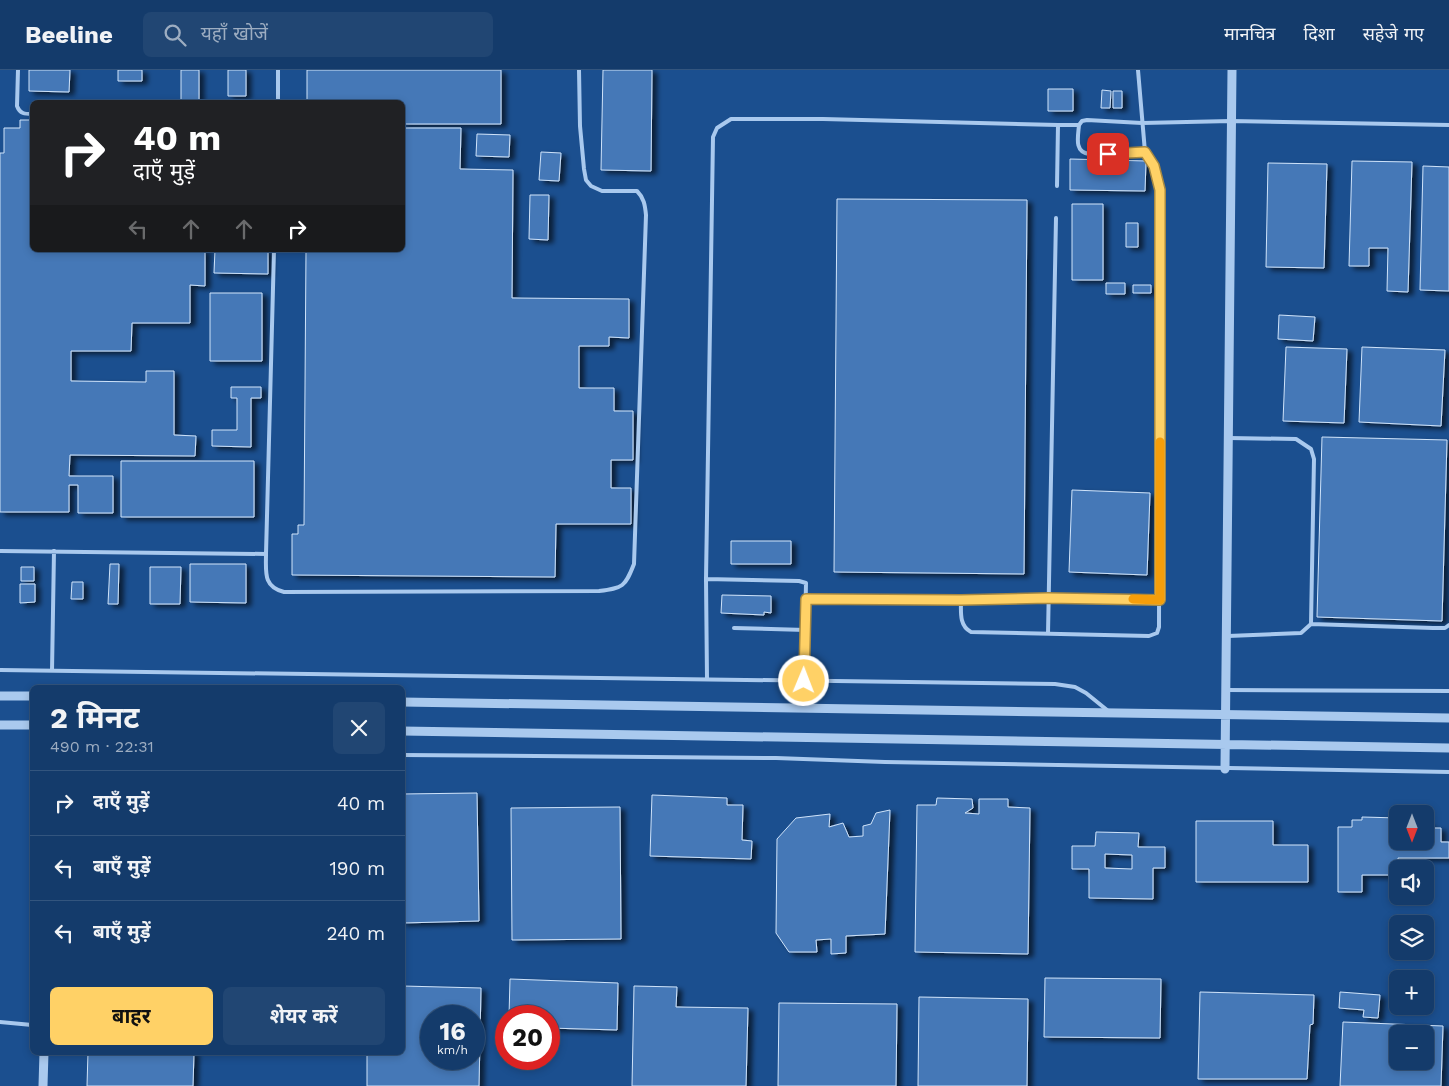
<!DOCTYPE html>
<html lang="hi">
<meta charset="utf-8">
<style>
body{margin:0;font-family:"Work Sans","Noto Sans Devanagari",sans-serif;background:#214673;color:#f1f3f6;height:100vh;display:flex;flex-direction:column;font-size:19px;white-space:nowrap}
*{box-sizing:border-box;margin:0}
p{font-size:16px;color:#9dadc1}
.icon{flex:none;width:28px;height:28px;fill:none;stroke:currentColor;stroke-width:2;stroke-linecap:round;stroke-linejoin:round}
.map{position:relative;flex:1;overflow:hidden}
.details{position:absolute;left:30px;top:615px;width:375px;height:370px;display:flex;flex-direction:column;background:#143b6b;border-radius:8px;box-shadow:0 2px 8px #0003,0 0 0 1px #33557e}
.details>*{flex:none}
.top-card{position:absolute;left:30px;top:30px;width:375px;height:152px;border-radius:8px;box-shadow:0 2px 8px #0003,0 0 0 1px #33557e;background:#202124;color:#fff;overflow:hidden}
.needle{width:32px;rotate:180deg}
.tools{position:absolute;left:1389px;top:735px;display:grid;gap:10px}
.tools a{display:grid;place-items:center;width:45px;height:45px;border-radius:8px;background:#143b6b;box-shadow:0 2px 8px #0003,0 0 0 1px #33557e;font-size:25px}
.speed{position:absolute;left:420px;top:935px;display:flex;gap:10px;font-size:25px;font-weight:700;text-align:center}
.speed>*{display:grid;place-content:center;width:65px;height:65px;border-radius:50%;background:#143b6b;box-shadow:0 2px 8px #0003,0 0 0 1px #33557e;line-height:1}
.speed small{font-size:12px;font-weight:400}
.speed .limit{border:8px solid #d22;background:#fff;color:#111}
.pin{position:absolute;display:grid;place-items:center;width:42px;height:42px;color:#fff;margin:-21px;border-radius:10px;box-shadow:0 2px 8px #0006}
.me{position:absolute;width:55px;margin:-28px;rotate:1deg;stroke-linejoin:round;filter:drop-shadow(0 0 4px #0008)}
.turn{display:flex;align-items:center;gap:18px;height:105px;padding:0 20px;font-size:22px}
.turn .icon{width:65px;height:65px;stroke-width:2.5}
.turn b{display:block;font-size:35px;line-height:42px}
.lanes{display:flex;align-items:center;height:48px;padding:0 20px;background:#0003;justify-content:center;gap:25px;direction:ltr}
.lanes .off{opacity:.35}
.round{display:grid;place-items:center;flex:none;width:52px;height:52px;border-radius:8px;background:#214673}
.overview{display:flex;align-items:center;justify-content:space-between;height:85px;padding:0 20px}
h1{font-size:30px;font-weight:700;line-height:38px}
.cta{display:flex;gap:10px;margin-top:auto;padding:10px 20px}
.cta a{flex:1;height:58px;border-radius:8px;background:#ffd166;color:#111;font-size:20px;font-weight:700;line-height:58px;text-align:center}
.cta a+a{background:#214673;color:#f1f3f6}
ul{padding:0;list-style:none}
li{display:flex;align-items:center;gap:15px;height:65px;padding:0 20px;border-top:1px solid #33557e}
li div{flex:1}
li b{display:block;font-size:19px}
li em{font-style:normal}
header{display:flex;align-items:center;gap:30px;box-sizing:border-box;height:70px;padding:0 25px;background:#143b6b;border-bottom:1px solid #33557e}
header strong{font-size:24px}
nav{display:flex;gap:28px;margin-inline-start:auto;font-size:18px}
.search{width:350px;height:45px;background:#214673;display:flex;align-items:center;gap:12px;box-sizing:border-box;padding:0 18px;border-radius:8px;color:#9dadc1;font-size:19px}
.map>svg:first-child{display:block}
</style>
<header>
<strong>Beeline</strong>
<div class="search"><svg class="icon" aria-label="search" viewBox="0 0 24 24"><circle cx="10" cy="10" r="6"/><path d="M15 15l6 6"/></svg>यहाँ खोजें</div>
<nav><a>मानचित्र</a><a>दिशा</a><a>सहेजे गए</a></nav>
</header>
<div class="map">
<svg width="1449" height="1016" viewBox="0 0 1449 1016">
<defs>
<filter id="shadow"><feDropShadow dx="5" dy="3" stdDeviation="2.5" flood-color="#0009"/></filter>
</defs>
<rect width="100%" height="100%" fill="#1b4f8f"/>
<path fill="#4478b7" stroke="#cfe3fa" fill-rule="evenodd" filter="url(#shadow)" d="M29,0H70L69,22L29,21Z
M118,0H142V11H118Z
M181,0H199V32H181Z
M228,0H246V26H228Z
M307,0H501V54H402V32H307Z
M603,0H652L651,101L601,100Z
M1048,19H1073V41H1048Z
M1102,20L1111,21L1110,38H1101Z
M1113,21H1122V38H1113Z
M20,50H32V180H205V216L190,215V253H132L131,281H71V311L146,312V301H174V365L196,366L195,386L70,385L69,406H113V443H78V415H69V442H0V83H4V58H20Z
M402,58H461L460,99L513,100L512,228L629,229V268L609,267V276H579V318H614V341H633V390H611V418H631V454H556L555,507L292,505V464H298V455H304L306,180H402Z
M477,64L510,65L509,87L476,86Z
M541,82L561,83L559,111L539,110Z
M1070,89L1146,91L1145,121L1070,120Z
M1352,91L1412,92L1408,222L1387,221L1388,178H1369V196H1349Z
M1268,93L1327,94L1324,198L1266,197Z
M1423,96L1449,97V221L1420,220Z
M530,125H549L548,170L529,169Z
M837,129L1027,130L1024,504L834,502Z
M1072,134H1103V210H1072Z
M1126,153H1138V177H1126Z
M215,180H268V204L214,203Z
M1106,213H1125V224H1106Z
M1133,215H1151V223H1133Z
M210,223H262V291H210Z
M1279,245L1315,247L1313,271L1278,269Z
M1286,277L1347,279L1344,353L1283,351Z
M1362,277L1445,280L1441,356L1359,352Z
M231,317H261V328H251V377L212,376V360H237V328H231Z
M1322,367L1447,370L1442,551L1317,547Z
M121,391H254V447H121Z
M1072,420L1150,423L1147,505L1069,502Z
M731,471H791V494H731Z
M110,494H119L118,534H108Z
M190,494H246V533L190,532Z
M21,497H34V511H21Z
M150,497H181L180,534H150Z
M72,512H83V529H71Z
M20,514H35V532L20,533Z
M722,525L771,526V543L764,542V545L721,543Z
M477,723L479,851L402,853V724Z
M652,725L727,728V735H743L742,770L752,771L751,789L650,786Z
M937,728L972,729L973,738L965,743L979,744V729H1008V737L1030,738L1028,884L915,882L917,735H936Z
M620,737L621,869L512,870L511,738Z
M890,740L885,864L846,866V883L831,884V869L816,870L817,882H789L776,863L777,769L796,748L830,744L829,757L843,753L849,767L863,766V756L871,754L876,743Z
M1362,747L1398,748V771H1425V754H1430V758H1441V772H1449V788H1398V805H1362V822H1338V757H1352V750H1362Z
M1196,751H1273V775H1308V812H1196Z
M1096,762L1139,763L1138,777H1165V798H1153V829L1089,828V799H1072V776H1095ZM1105,784L1132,785V799L1105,798Z
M1045,908L1161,909L1160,968L1044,967Z
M510,909L618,913L617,960L549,958V946H509Z
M402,916L481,918L479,1016H367V982H402ZM431,946H474V989H431Z
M634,916L677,917L676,937L748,938L746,1016H632Z
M1200,922L1314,925L1313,954L1310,955L1307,1009H1198Z
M1340,922L1380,925L1378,948L1363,947L1364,940L1339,938Z
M919,927L1028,929L1027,1016H918Z
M779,933L897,934L896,1016H778Z
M1343,952L1443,956L1441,1016H1340ZM1398,964H1425V991H1398Z
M88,982H194L193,1016H87Z"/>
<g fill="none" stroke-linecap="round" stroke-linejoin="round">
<path stroke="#a9c9ee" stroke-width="4" d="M18,0L17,36C20,44 25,44 32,44
M278,32V0
M1058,55H1079L1082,51L1087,50L1142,53L1231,51L1449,55
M1079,55C1078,67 1074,82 1089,84L1145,82
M274,180L266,484C266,502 263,517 284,522L599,521C623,518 625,517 634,494L646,145C645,135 644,128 637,121H602L591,116L586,110L584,99L580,56L579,0
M0,481L266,484
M706,509L707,609
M806,529C924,530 1042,528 1159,530
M961,530C961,542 959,556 971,562L1149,566L1157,563L1159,557L1160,120L1155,97L1145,82L1138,0
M1311,554L1433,558H1445L1449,555
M734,558L806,560
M1048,564L1056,148
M1228,566L1301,563L1311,554L1314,389L1311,379L1296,369L1229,368
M0,600L1055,614L1075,617L1086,623L1107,640
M52,601L54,481
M804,611L806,513L799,511L706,509L713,67L717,58L731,49H823L1058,55L1057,116
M1226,620L1449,621
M402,685L776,688L885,692L1449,702
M0,952L32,955"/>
<path stroke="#a9c9ee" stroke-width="9" d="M0,626H32
M402,632L1449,648
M0,655H32
M402,661L1449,678
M1225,699L1232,0
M43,1016L44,982"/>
</g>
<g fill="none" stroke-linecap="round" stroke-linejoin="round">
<g stroke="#a68842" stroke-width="12">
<path id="route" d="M804,611L806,529L961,530L1048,528L1160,530V120L1154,96L1145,82L1108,84"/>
</g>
<use href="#route" stroke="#ffd166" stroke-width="9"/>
<path stroke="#f59e0b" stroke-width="9" d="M1133,529L1160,530V372"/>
</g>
</svg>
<div class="tools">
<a><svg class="needle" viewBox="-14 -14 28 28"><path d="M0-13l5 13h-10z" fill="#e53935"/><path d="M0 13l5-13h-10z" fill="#9dadc1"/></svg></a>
<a><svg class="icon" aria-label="sound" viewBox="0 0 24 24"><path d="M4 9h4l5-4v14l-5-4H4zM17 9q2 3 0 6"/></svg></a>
<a><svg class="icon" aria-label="layers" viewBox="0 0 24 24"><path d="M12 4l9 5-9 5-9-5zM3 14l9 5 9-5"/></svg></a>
<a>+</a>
<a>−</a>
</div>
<div class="speed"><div>16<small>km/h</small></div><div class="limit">20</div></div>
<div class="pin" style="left:1108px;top:84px;background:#d93025"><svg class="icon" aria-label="arrive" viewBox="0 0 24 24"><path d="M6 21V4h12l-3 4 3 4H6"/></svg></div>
<svg class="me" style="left:804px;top:611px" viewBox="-20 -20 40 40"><circle r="17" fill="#ffd166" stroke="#fff" stroke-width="3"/><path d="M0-11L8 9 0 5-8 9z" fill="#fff"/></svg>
<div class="top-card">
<div class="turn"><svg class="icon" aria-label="right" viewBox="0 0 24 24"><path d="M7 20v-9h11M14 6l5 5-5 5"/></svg><div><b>40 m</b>दाएँ मुड़ें</div></div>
<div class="lanes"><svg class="icon off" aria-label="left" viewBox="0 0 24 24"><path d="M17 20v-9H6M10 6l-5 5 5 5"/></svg><svg class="icon off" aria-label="ahead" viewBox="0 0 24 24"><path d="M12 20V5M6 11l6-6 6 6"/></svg><svg class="icon off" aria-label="ahead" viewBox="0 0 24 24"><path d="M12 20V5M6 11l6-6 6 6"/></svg><svg class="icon" aria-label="right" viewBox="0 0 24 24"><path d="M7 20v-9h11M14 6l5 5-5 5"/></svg></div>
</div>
<section class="details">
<div class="overview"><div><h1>2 मिनट</h1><p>490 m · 22:31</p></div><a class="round"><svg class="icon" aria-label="close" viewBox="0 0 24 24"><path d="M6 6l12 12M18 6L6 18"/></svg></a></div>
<ul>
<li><svg class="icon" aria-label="right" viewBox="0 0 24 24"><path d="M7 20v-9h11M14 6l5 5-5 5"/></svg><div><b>दाएँ मुड़ें</b></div><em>40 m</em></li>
<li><svg class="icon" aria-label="left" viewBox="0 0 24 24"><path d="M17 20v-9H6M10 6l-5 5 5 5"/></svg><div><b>बाएँ मुड़ें</b></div><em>190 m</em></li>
<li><svg class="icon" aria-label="left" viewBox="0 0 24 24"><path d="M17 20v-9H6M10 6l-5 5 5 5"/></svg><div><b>बाएँ मुड़ें</b></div><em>240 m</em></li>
</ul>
<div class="cta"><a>बाहर</a><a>शेयर करें</a></div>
</section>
</div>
